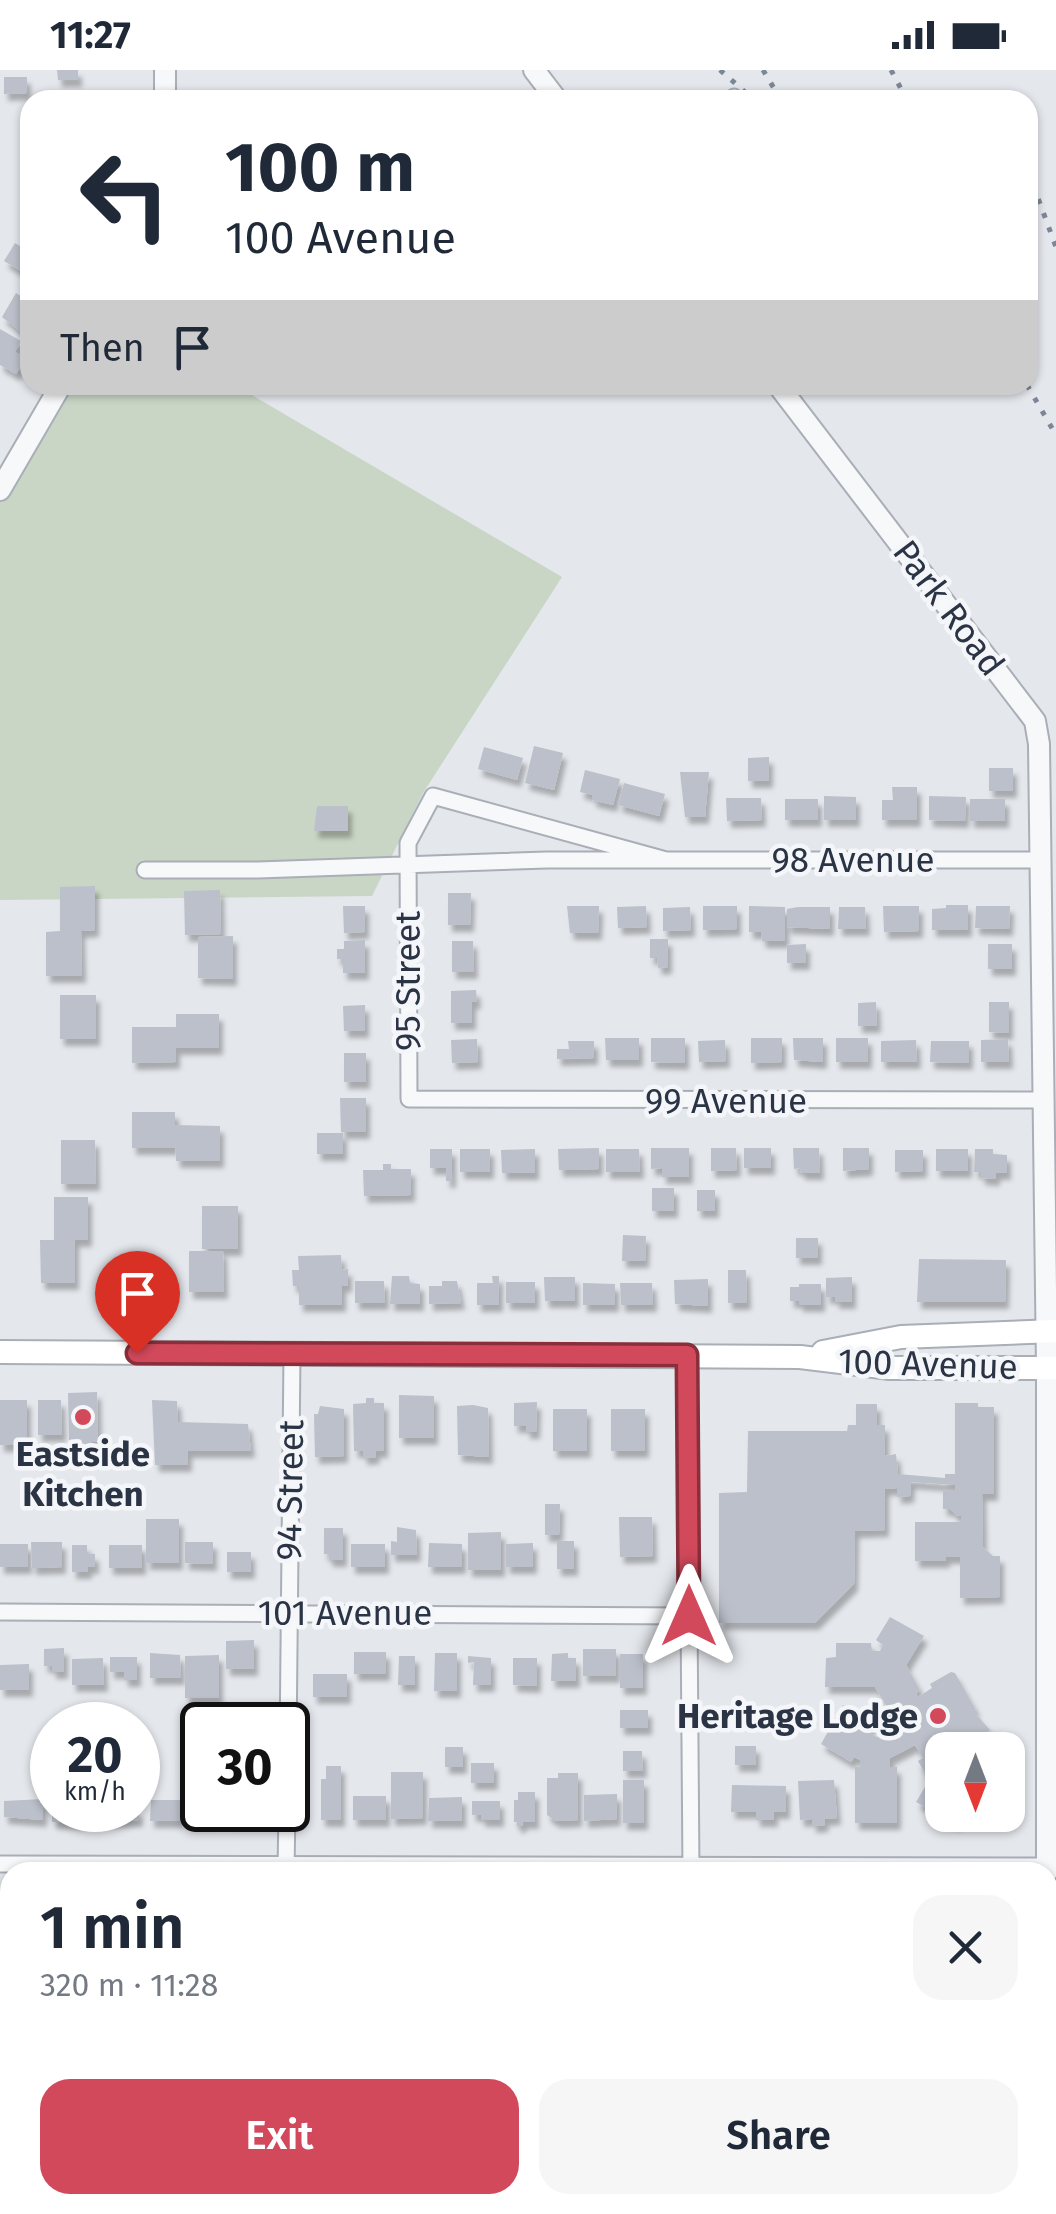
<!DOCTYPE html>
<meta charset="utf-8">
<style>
body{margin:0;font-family:"Fira Sans",sans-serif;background:#f6f6f7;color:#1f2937;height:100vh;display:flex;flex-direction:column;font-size:38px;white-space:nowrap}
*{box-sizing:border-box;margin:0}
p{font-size:32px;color:#747a83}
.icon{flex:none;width:55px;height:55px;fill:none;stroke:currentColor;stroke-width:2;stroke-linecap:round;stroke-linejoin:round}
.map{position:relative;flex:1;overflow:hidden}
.drawer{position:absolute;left:0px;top:1792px;width:1058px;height:352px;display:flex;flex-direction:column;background:#fff;border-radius:30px 30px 0 0;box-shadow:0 2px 8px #0004}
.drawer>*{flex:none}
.banner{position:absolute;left:20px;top:20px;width:1018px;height:305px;border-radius:30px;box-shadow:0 2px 8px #0004;background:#fff;color:#1f2937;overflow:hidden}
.needle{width:65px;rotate:180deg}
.fabs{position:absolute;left:925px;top:1662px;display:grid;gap:20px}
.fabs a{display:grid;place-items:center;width:100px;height:100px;border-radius:20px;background:#fff;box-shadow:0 2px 8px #0004;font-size:50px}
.speed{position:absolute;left:30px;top:1632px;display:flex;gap:20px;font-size:50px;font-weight:700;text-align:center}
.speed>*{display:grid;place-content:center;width:130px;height:130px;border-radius:50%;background:#fff;box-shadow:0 2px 8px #0004;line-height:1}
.speed small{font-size:25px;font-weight:400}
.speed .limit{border:5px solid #111;border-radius:15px;background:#fff;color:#111}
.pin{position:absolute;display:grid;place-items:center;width:85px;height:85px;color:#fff;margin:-102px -42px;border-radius:50% 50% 50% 0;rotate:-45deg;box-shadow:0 0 10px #0007}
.pin .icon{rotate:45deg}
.me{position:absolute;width:110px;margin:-55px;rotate:0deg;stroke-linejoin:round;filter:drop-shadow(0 0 8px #0008)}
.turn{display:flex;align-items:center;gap:35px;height:210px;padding:0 40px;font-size:45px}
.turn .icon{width:130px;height:130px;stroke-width:2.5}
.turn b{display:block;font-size:70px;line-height:85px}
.then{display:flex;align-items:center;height:95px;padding:0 40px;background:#0003;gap:20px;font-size:38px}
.round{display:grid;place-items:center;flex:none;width:105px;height:105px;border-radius:30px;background:#f6f6f7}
.summary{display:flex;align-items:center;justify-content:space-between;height:170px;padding:0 40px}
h1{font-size:60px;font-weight:600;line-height:75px}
.primary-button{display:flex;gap:20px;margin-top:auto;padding:20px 40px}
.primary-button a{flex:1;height:115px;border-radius:30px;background:#d1495b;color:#fff;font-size:40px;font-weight:600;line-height:115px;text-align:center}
.primary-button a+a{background:#f6f6f7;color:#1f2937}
.status{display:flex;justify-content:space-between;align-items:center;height:70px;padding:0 50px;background:#fff;direction:ltr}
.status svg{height:28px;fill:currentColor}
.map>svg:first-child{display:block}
</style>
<div class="status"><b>11:27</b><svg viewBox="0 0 49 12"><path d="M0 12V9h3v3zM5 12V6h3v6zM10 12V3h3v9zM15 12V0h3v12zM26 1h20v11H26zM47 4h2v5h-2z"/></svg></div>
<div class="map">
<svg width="1056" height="2144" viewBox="0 0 1056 2144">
<defs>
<filter id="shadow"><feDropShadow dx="4" dy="7" stdDeviation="2.5" flood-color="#0004"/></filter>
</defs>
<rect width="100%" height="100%" fill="#e4e7ec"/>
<path fill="#c9d6c5" d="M69,315H235L562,507L423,723L372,826L0,830V420Z"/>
<path fill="#bbc0ca" filter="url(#shadow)" d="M57,0H78V10H58Z
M4,7H27V23L4,24Z
M81,20H123L122,30H81Z
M15,173L30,182L21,201L4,191Z
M16,223L30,232V269L2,247Z
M0,259L21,271L15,282L26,289L16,304L0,295Z
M534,676L563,683L554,720L525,713Z
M484,677L523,688L517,710L478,699Z
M769,687V711H748V688Z
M989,698H1013V721H989Z
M585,700L620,709L613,735L592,730L593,725L580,722Z
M680,702H709L705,747H685Z
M624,713L665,724L659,746L618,735Z
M892,717H917V750H882V730H893Z
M824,726L856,727V750H824Z
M929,726L966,727L965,751L929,750Z
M726,728H761L762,750L727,751Z
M785,729H818V750H785Z
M970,729H1005V751H970Z
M317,736H348V761H314Z
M95,816V860L81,861L82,906H46V862L60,861V817Z
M220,820L221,864L185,865L184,821Z
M448,823H471L470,855H448Z
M946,835H968V860H932V839L946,838Z
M343,836H365V862L344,863Z
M567,836H599L598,863H570Z
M646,836L647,857L618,858L617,837Z
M703,836H737V859L703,860Z
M749,836L785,837V871H762L761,862H749Z
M883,836H919V861L884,862Z
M976,836H1010L1009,859L975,858Z
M690,837L691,860L663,861V838Z
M798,837H830V859L787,857V839Z
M839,837H865L866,859H838Z
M233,866V909L198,908V867Z
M650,869H668V897L658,898L657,888H650Z
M365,870V903H343V889H337V879H344V871Z
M452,871H473L474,902H452Z
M806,874V893H787V875Z
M988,874H1012V899H988Z
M476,920L477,932H472V953H451V921Z
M60,925H96V969H60Z
M876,932L877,956H858V933Z
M989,932H1009V963L989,962Z
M365,935V961H344L343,936Z
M176,944H219V978H176V992L132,993V957H176Z
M605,968H639V990H606Z
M651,968H685V993L651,992Z
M751,968H782V992L751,993Z
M793,968H823V992L794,990Z
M836,968H868V992H836Z
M477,969L478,992L452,993L451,970Z
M1008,969L1009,992H981V970Z
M725,970L726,991L699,992L698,971Z
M916,970L917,992H881V971Z
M568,971H594V988L557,989V979H569Z
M931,971H969V993L930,992Z
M344,983H366V1012H344Z
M340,1028H366V1062H341Z
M132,1042H175V1055L220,1056V1091H176L175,1066L174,1078H132Z
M317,1063H343V1084H317Z
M61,1070H95L96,1114H61Z
M599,1078V1099L559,1100L558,1079Z
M651,1078H689V1107H662V1098L651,1099Z
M711,1078H736L737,1100L711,1101Z
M744,1078H771V1098H744Z
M793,1078H819L820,1103H801L800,1098L794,1099Z
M843,1078H869V1099L843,1101Z
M430,1079H452V1111H446V1098H430Z
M460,1079H490V1102H460Z
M535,1079V1103H502L501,1080Z
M606,1079H639L640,1102H606Z
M936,1079H968V1101H936Z
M975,1079H993V1084L1007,1085V1103H996V1109L981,1108V1102H974Z
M895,1080H923V1101L895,1102Z
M383,1094H391V1099H411V1125L364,1126L363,1100H383Z
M652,1118H674V1141H652Z
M697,1120H715V1141H697Z
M54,1127H88V1170H75V1213H41L40,1170H54Z
M202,1136H238V1179H202Z
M623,1165L646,1166L645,1191H622Z
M796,1168H818V1188H796Z
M189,1181H223L224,1222H189Z
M341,1185L342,1200L348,1199V1216L342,1215V1235H299V1216H293L292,1200H299L298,1186Z
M919,1189L1006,1190L1005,1232H917Z
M728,1200H746L747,1233H728Z
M392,1206H409L410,1213L420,1214V1234H390Z
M492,1206H499V1235H477V1213H493Z
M544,1207H575V1231H545Z
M852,1207V1232H835V1227H826V1208Z
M708,1209V1236L675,1234L674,1210Z
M355,1211H384L385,1233H355Z
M442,1211H457L461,1233L429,1234V1216H442Z
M506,1212H535V1233H506Z
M583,1213L615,1214V1235H583Z
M620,1213H652L653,1235H621Z
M799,1214H821V1235H799V1231H790V1217H799Z
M97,1322L98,1372H92V1386H79L78,1373H69L68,1323Z
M399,1325L434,1326V1368H399Z
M366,1328H374V1333H384V1381H375L376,1387L363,1388V1381H354L353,1334L366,1333Z
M0,1330H27V1375H0Z
M38,1330H61L62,1365H38Z
M152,1330L177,1331L178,1352L248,1354L251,1381H188V1395H155Z
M537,1332L536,1362H526V1356H514V1333Z
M955,1333H978V1337H994V1424H982L983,1477L993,1486H1000V1527L960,1528V1487H946V1491H915V1452H961V1445L957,1446L950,1439H943V1421H955V1415L911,1412L910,1426L897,1427V1418L885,1419V1460L855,1461L854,1514L815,1553H719V1423L747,1422L748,1361H847L848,1355H856V1334H877V1355H885V1386L896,1384L898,1404L945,1408V1404H955Z
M473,1335L488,1338L489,1387L458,1385L457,1336Z
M320,1336L344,1339V1386L315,1387L314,1344H318Z
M553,1339H587V1381H553Z
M611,1339H645V1381H611Z
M545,1434H560L559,1465H545Z
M619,1447H652L653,1486L620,1487Z
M146,1449H179V1493H146Z
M397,1457L416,1460L417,1485H391V1471L397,1472Z
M324,1458H343V1490H329L328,1484H324Z
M501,1462V1500H468V1463Z
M557,1471H574V1499H557Z
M31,1472H62V1497L32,1498Z
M185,1472H213V1494L185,1493Z
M429,1473L462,1474V1497H428Z
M533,1473V1497H506V1474Z
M0,1474H28V1497H0Z
M351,1474H385V1497H351Z
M72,1475H87V1484H95V1497H88V1502H72Z
M109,1475H142V1498H109Z
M227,1482H251V1502H227Z
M890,1547L924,1566L906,1595L920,1620L916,1623L918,1627L932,1618L930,1614L951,1602L955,1603L976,1640L973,1641L990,1660L969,1672L964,1665L950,1673L954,1680H942V1745H960L955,1754L916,1732L929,1710L918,1691L923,1688L915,1675L890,1688V1697H897V1753H855V1697H860V1690L854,1687L851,1692L821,1674L843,1635L873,1654L868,1662L877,1667L903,1652L893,1636L888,1639L875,1617H825L826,1588L836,1587V1573H871L872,1581H880L883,1575L876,1570Z
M254,1570V1599H226V1571Z
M64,1578V1602H52V1596H44V1579Z
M583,1579H616V1606H583Z
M354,1582H386V1604H354Z
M150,1583L180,1585L181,1608H150Z
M435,1583H457V1621H434Z
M568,1583V1588H576V1611H551L552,1584Z
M620,1584H643V1618H620Z
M219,1585V1628H185V1586Z
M399,1586H415V1615H398Z
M468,1586L491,1588V1615H473L474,1592L468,1593Z
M110,1587H137V1610H124V1602H110Z
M103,1588L104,1615H72V1589Z
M513,1588H537V1616L513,1615Z
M29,1594V1620H0V1595Z
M313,1604H347V1627H313Z
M620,1640H648V1658H620Z
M735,1676H756V1695H735Z
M445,1677H463V1697H445Z
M623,1681H642L643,1701H623Z
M471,1693H494V1713H471Z
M326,1696H341V1750H321V1709H326Z
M391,1702H423V1748L391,1749Z
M558,1703H578V1750L556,1751L547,1745V1708H558Z
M623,1710H644V1753H623Z
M834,1710L837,1748L824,1749L825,1755L812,1756V1749L800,1750L798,1711Z
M732,1715L786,1716V1742H774V1750H756V1742H731Z
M518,1722H535V1752H523L522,1756H517V1752H514V1730H518Z
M617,1724V1749L584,1751V1725Z
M353,1726H386V1750H353Z
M462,1727V1751H428L429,1728Z
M186,1728H202V1740H215V1751H186Z
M43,1729V1750L4,1747V1731Z
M151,1730H180V1751H150Z
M472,1731H500V1750H481V1745H472Z
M52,1740H81L82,1752H52Z
M109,1740H139V1750L109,1751Z
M225,1740H251V1750L225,1751Z
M0,1981H10V2004H0Z
M1,2090H10V2121H1Z
M227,2135H255V2142L227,2143Z
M620,2135H655V2144H620Z
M790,2135H820L819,2144H790Z"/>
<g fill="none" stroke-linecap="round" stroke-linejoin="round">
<g stroke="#a9aeb7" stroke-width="19">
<path id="minor" d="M734,27L735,30
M666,790L433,726L408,773L409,1029L1043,1030
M145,800H258L547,790H1041
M687,1285L691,1802
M0,1542L689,1546
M288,1676L292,1284
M0,1794L1047,1796
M286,1801L287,1740
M1048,1921H1056
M0,2051H10
M292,2135V2144
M692,2144V2135"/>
</g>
<g stroke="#a9aeb7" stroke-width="24">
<path id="tertiary" d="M165,0V30
M534,0L557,30
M778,315L1035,651L1039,674L1047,1298V1802
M0,420L61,315
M1048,2055V2130"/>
</g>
<g stroke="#a9aeb7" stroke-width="26">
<path id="secondary" d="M0,1282L800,1287L890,1298H1056
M823,1282L901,1267L1056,1261"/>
</g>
<use href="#minor" stroke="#f7f8fa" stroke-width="15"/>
<use href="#tertiary" stroke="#f7f8fa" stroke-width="20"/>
<use href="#secondary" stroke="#fff" stroke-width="22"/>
<path stroke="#7d8696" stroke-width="5" stroke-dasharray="5 10" stroke-linecap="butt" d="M720,0L754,30
M763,0L781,30
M891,0L907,30
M1028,101L1056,177
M1027,315L1056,365"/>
</g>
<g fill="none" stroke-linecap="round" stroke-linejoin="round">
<g stroke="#882f3b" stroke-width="25">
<path id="route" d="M137,1283L687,1285L689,1546"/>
</g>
<use href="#route" stroke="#d1495b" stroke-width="18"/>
</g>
<g fill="#d1495b" stroke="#f4f6f9" stroke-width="4">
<circle cx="83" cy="1347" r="10"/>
<circle cx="938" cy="1646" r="10"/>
</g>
<g text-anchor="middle" stroke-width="9" stroke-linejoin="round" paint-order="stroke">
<g font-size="35" fill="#2b3445" stroke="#f4f6f9">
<text transform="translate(949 538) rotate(53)" y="12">Park Road</text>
<text x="853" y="802">98 Avenue</text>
<text transform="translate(408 911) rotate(-90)" y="12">95 Street</text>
<text x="726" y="1043">99 Avenue</text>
<text transform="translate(928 1294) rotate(2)" y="12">100 Avenue</text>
<text transform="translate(290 1420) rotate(-89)" y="12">94 Street</text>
<text x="345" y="1555">101 Avenue</text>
</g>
<g font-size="35" font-weight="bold" fill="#2b3445" stroke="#f4f6f9">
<text x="83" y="1396">Eastside<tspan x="83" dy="40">Kitchen</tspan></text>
<text x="918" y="1658" text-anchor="end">Heritage Lodge</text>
</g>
</g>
</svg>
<div class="fabs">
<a><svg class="needle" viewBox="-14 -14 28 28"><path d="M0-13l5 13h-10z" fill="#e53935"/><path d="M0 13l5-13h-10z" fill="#747a83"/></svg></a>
</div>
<div class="speed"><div>20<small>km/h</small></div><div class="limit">30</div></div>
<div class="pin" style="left:137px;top:1283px;background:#d93025"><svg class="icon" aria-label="arrive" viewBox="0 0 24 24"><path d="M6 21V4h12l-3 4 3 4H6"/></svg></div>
<svg class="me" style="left:689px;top:1546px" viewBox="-20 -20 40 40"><path d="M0-17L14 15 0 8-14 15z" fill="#d1495b" stroke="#fff" stroke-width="4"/></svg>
<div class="banner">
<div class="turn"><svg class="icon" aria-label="left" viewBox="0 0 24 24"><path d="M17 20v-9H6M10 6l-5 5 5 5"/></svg><div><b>100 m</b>100 Avenue</div></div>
<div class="then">Then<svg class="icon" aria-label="arrive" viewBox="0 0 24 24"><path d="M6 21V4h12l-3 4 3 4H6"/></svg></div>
</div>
<section class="drawer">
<div class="summary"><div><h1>1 min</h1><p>320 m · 11:28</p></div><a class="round"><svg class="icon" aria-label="close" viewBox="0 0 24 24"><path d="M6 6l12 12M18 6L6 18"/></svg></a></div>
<div class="primary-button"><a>Exit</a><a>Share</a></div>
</section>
</div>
